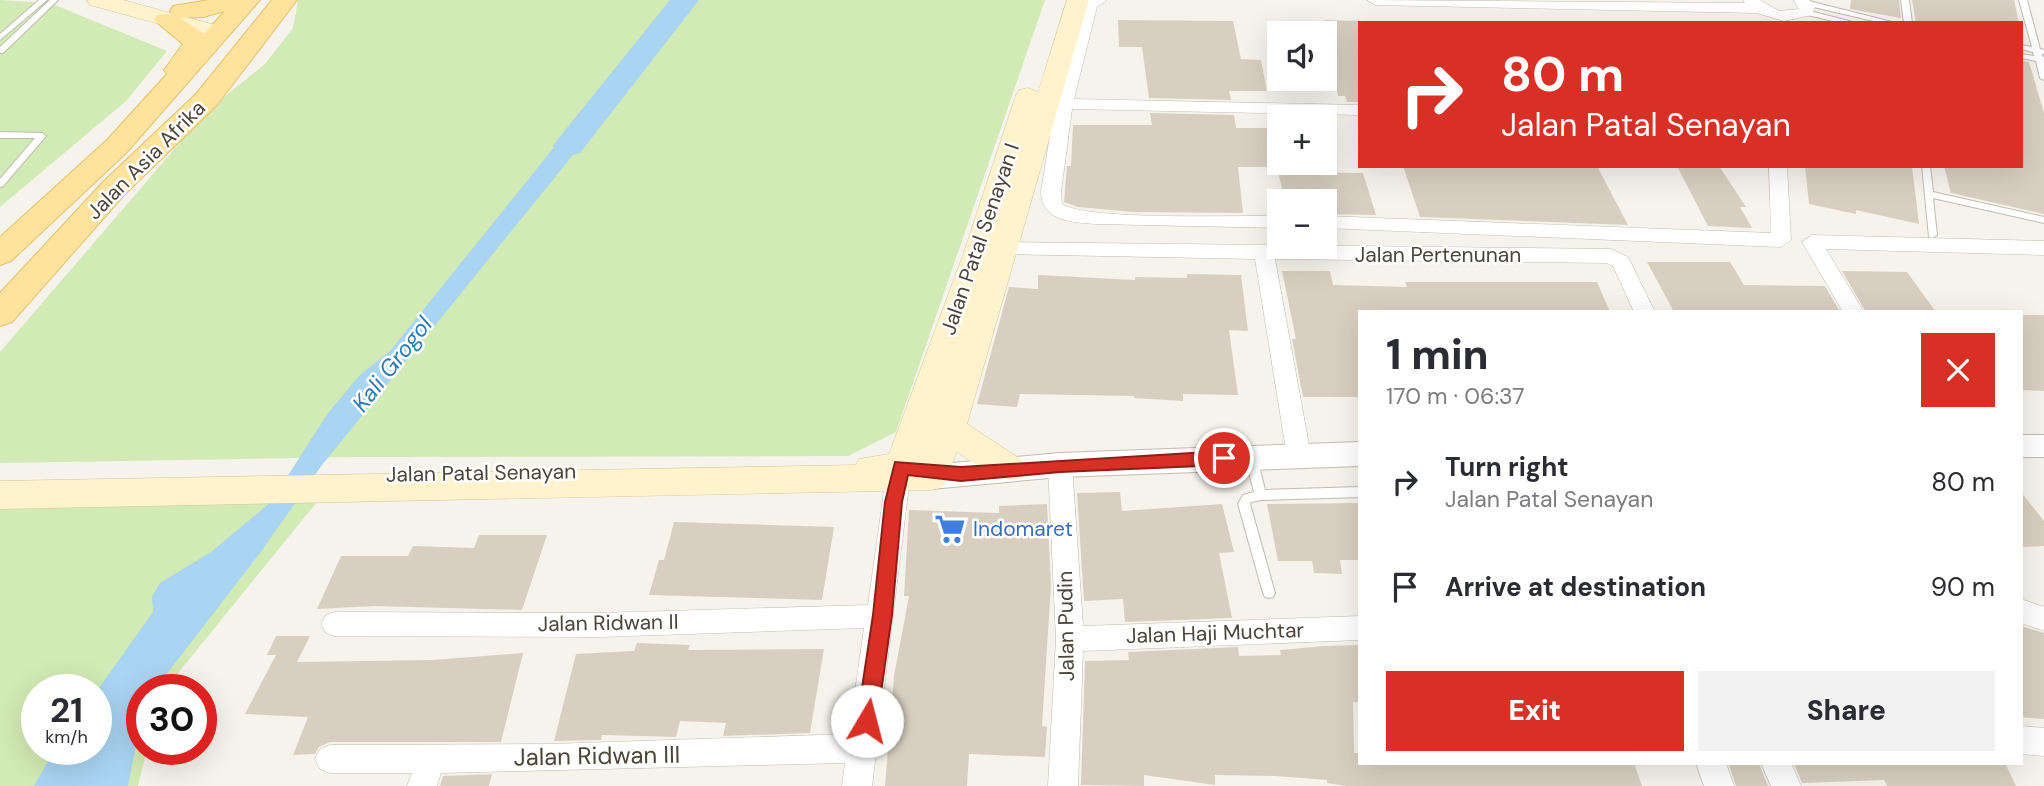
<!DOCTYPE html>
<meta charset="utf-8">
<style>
body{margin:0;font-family:"DM Sans",sans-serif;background:#f2f2f3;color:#2b2b33;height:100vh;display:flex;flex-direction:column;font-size:26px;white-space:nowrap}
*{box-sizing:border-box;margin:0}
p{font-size:23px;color:#7c7c81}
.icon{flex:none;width:38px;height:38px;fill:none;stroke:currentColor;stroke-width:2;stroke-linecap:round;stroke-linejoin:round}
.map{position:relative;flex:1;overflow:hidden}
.drawer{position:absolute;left:1358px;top:310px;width:665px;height:455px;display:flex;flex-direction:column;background:#fff;border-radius:0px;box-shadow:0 7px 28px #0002}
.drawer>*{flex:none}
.top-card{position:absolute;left:1358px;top:21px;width:665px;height:147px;border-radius:0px;box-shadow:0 7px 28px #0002;background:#d93025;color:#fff;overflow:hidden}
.fabs{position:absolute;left:1267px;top:21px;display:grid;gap:14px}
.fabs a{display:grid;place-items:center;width:70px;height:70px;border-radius:0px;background:#fff;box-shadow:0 7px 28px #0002;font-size:35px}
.speed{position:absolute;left:21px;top:674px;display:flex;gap:14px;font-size:35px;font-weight:700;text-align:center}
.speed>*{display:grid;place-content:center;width:91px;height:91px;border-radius:50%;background:#fff;box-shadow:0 7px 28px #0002;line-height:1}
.speed small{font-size:18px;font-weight:400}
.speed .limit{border:10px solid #d22;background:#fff;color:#111}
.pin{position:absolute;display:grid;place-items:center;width:60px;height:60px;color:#fff;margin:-30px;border:4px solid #fff;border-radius:50%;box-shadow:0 2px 7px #0007}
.me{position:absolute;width:77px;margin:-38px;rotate:8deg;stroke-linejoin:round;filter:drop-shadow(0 0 5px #0008)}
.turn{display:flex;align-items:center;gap:24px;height:147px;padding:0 28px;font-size:32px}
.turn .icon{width:91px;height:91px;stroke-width:2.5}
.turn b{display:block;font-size:49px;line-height:60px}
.round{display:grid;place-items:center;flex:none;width:74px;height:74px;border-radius:0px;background:#f2f2f3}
.headline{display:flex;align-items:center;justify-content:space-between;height:119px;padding:0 28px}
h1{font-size:42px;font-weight:800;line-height:52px}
.cta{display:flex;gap:14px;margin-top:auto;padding:14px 28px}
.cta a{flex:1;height:80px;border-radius:0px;background:#d93025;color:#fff;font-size:28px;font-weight:800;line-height:80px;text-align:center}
.cta a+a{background:#f2f2f3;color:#2b2b33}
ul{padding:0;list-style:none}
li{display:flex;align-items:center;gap:21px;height:105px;padding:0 28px}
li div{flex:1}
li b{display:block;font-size:26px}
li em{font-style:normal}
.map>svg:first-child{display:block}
</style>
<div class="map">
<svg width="2044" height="786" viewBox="0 0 2044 786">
<rect width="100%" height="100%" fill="#f6f3ec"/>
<path fill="#d2eab5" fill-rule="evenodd" d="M0,0L50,3L167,51L126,101L0,207Z
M298,0H1045L896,432L848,456L354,457L0,463V352L208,110L265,64L293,28Z
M321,497L165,689L142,690V749H147L138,786H0V502ZM37,690H96V749H37Z"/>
<path fill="#a9d4f2" d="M592,100L615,103L322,465L260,553L155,689L142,690V713L128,786H34L55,749H96V692L153,612L152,597L160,583L211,552L271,502L328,413L360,375L390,351Z"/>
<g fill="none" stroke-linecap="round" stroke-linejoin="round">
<path fill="#a9d4f2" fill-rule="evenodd" d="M670,0H699L580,153L569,156L558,153L553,146L558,139Z"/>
</g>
<path fill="#d8cfc1" d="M1851,0H1899L1901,18L1850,9Z
M1912,0H2014L2019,23H1916Z
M1118,20L1233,21L1241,59L1261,60L1267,91H1229L1231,100L1149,98L1142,47H1119Z
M1325,20L1360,21V102H1347L1345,96H1338L1331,58L1325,57Z
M2021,61L2029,62L2044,113V214L1951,193L1944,166H2021Z
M1150,113L1234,115L1236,128H1273L1282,167H1238L1243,213L1132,212L1078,207L1064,202L1067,166H1071L1073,125H1152Z
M1403,166H1597L1628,225L1420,217Z
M1677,166H1719L1746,207H1740L1752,228L1708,226Z
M1805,166H1912L1919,224L1856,210V214L1809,204Z
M1278,172L1363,173L1376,215L1325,214V201H1285Z
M1647,262H1730L1744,285L1825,286L1840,312H1674Z
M1282,271H1330L1333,285L1407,287L1405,282H1597L1610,312H1360V397H1303L1292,339H1296Z
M1842,271L1907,272L1936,312H1866Z
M1187,274L1241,275L1248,331L1229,330L1238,395L1183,394V401L1134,398V396L1020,394L1017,407L977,404L1009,287L1038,289V275L1135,280V277L1187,278Z
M2021,315H2044V391L2021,390Z
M1120,492L1122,511L1222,504L1234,552L1219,553L1232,618L1125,622L1123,599L1084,601L1077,493Z
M2021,492L2044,521V546L2021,547Z
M1360,503V560H1340L1342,574L1314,573L1312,561H1278L1267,504Z
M1047,504L1051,585L1042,726L1047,727L1045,757L969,754L967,786H885L894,676L909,596H904L909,510L999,513V506Z
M674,522L834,527L822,600L649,595L659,560H664Z
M479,535H547L522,610L375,606L317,609L341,556H408L413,546L474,548Z
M2021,626L2044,633V719L2021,717Z
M276,636H310L297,662L433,660L523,653L501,742H330L319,747L315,754L293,755L308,717L245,714L276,655H267Z
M637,643L690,645L688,650L824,649L810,733L723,736L726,723L680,721L676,737L602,735L601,740L554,741L576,654L634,651Z
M1360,645V702H1353L1354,753H1360V763H1634L1642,786H1346L1327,783V780L1276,776L1215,775V785L1144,775V786L1081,785L1085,661L1129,660L1128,652L1238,647L1239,656L1281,655L1280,650L1323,646Z
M1794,763H2005L2016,786H1887L1884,780L1802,783Z
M1759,764L1768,786H1736L1729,765Z
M492,774L489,786H440L443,776Z"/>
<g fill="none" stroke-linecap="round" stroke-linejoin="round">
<g stroke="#c2bbae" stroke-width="2">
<path id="service" d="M39,0H47L0,40V34Z
M50,0H58L3,53H0V47Z
M1801,0H1805L1896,23H1882L1801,4Z
M1901,0H1909L1912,23H1904Z
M2019,0H2027L2040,49L2044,50V54H2041L2044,58V80L2040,78L2036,61L2021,58V54L2034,56L2033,52L2021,49V45L2032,47Z
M1803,10H1806L1857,23H1842L1803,14Z
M0,132L42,133L46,136L3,186L0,187V179L35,138H0Z
M1922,166H1930L1933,192L2044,217V223L1933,198L1937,235L1932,238L1929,237Z
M1251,453L1255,454L1257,457L1265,490L1360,487V497L1261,500L1251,502L1250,504L1275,593L1273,597L1269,598L1265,597L1263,593L1238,504L1243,495L1254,492L1245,457L1247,454Z"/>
</g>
<g stroke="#c2bbae" stroke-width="1">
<path id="minor" d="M1086,0H1107L1097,7L1074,99L1360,105V115L1072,109L1061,192L1062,204C1087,221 1241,215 1279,216V228L1096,224C1072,222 1042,222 1041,192L1055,104L1082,4Z
M1367,0L1745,3L1743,0H1760L1779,11L1799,9L1793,0H1809L1815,7L1812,15L1784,21L1756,13L1375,5Z
M1769,166H1787L1791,240L1781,247L1325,228V216L1771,233Z
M1812,235L2044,241V255L1826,249L1864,312H1843L1802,242Z
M1005,242L1611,249L1628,257L1655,312H1634L1613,266L1607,263L1275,259L1311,456L1307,463L1299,465L1291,463L1287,456L1255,259L998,254L995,249Z
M1060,455L1068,458L1072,465L1083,626L1360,616V640L1083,651L1078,786H1048L1056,639L1048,465L1052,458Z
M898,467L907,470L910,477L872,786H842L845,763L441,773L437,786H407L412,773H330L320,769L315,759L320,749L330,745L551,744L849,734L864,628L600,637L334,636L325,632L321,624L325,616L334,612L600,613L868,605L886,477L889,470Z
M2021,599L2044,607V631L2021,623Z
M2021,726L2044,728V756L2021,754Z
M1696,763H1726L1734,786H1704Z
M1761,763H1791L1801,786H1771Z"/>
</g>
<g stroke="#c2bbae" stroke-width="2">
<path id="tertiary" d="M2021,435H2044V457H2021Z
M1360,442V466L1060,477L931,489L920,485L916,477L920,469L931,465L1060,453Z"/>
</g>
<g stroke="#d6c79b" stroke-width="1">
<path id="secondary" d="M87,0H123L226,28L229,33L218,40L90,5Z
M1067,0H1089L967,424L1022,460L1027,469L1022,478C998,486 977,464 957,452L943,487L931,490L0,509V481L856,465L859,459L889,454L963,255L1016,95L1019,90L1028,88L1038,92Z"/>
</g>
<g stroke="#e6c16a" stroke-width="2">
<path id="primary" d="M209,0H260L127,152L11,261L0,265V237L107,140L167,74L164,70L183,44L154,20L157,15L172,14L170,11L173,6ZM225,11L204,34L180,18L203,17Z
M272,0H297L216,106L124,195L12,322L0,326V293L104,181L196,94Z"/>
</g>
<use href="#service" fill="#fff" fill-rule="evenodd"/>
<use href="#minor" fill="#fff" fill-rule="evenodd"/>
<use href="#tertiary" fill="#fff" fill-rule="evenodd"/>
<use href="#secondary" fill="#fff3cd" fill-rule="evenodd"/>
<use href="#primary" fill="#ffe39c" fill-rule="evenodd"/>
</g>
<path fill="#d93025" stroke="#8d1f18" stroke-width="2" d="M1224,451L1232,458L1224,465L1060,472L961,481L908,475L902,502L892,615L877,721L874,728L867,731L860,728L857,721L873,615L885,502L895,462L961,467Z"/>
<defs>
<g id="supermarket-bare" transform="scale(2.415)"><path d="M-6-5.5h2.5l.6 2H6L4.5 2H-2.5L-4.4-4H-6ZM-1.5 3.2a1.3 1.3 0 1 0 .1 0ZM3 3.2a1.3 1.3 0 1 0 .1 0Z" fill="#3f7fe0" stroke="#fff" stroke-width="2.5" paint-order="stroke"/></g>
</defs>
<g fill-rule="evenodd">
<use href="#supermarket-bare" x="950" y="529"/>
</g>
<g text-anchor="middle" stroke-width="5" stroke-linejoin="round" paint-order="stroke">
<g font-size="21" fill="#4b4439" stroke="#fff">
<text transform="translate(146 160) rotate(-45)" y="7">Jalan Asia Afrika</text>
<text transform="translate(980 239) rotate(-71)" y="7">Jalan Patal Senayan I</text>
<text x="1438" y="262">Jalan Pertenunan</text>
<text transform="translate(481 473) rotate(-1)" y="7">Jalan Patal Senayan</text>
<text transform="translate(608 623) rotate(-1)" y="7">Jalan Ridwan II</text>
<text transform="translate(1066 626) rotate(-91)" y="7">Jalan Pudin</text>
<text transform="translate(1215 633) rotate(-2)" y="7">Jalan Haji Muchtar</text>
</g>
<g font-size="21" fill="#366cbe" stroke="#fff" text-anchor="start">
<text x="973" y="536">Indomaret</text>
</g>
<g font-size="23" font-style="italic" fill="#2e7ab2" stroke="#fff">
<text transform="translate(392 364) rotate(-52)" y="8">Kali Grogol</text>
</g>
<g font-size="24" fill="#4b4439" stroke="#fff">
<text transform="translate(597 756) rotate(-1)" y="8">Jalan Ridwan III</text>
</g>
</g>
</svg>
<div class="fabs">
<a><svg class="icon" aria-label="sound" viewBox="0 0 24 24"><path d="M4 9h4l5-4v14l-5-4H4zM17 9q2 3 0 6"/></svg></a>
<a>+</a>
<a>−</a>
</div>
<div class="speed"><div>21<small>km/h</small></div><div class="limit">30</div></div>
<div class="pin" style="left:1224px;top:458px;background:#d93025"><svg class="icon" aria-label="arrive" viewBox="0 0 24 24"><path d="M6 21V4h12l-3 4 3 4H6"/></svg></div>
<svg class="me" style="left:867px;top:721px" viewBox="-20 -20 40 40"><circle r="19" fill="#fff"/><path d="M0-13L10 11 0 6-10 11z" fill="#d93025"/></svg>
<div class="top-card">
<div class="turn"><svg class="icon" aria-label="right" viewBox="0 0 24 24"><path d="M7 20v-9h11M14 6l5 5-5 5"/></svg><div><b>80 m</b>Jalan Patal Senayan</div></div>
</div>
<section class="drawer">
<div class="headline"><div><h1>1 min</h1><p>170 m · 06:37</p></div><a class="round" style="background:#d93025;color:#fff"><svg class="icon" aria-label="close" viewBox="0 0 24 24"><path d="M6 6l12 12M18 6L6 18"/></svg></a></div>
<ul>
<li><svg class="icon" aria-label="right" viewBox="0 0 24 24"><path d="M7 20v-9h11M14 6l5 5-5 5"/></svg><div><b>Turn right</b><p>Jalan Patal Senayan</p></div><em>80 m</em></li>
<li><svg class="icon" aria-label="arrive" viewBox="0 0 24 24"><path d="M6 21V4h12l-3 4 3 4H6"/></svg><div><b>Arrive at destination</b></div><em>90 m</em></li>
</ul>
<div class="cta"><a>Exit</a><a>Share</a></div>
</section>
</div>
